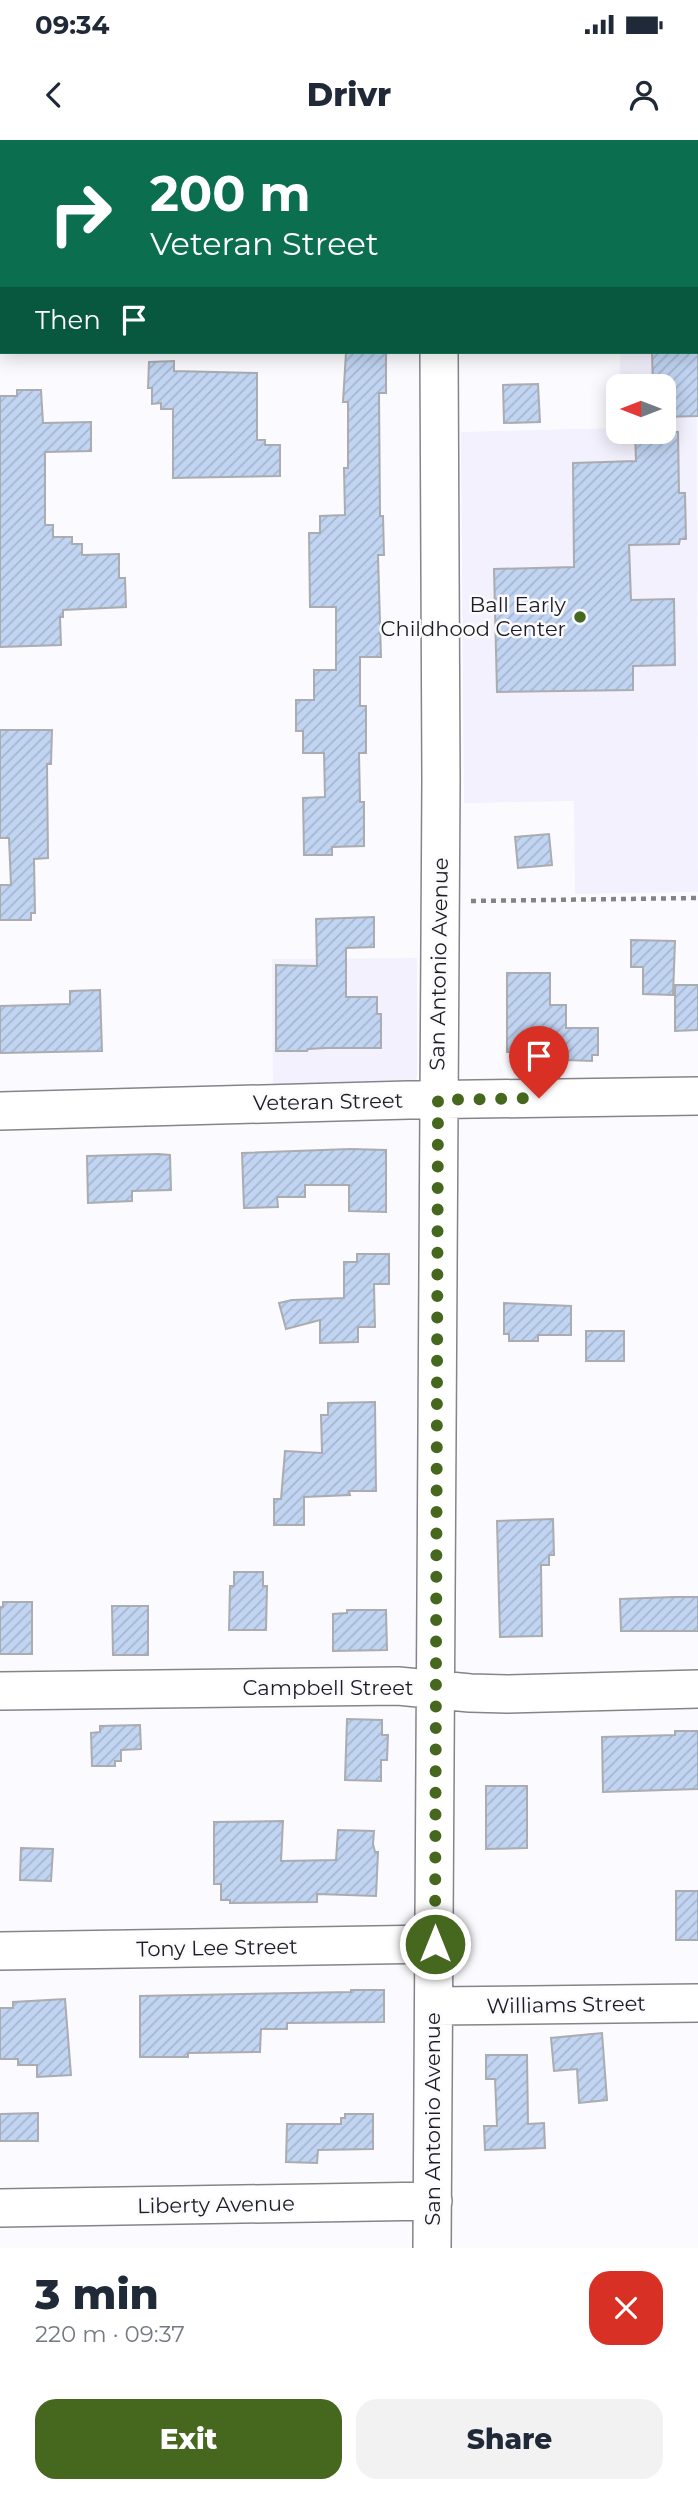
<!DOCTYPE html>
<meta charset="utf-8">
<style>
body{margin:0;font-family:Montserrat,sans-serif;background:#f2f2f3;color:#1f2937;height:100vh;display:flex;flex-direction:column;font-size:26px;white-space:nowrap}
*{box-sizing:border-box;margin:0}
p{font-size:23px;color:#747a83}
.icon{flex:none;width:38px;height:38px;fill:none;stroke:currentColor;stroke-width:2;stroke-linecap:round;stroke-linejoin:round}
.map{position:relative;height:2108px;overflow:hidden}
.drawer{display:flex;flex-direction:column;background:#fff;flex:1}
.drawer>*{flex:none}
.hud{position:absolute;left:0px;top:0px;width:698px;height:214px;box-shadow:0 4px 18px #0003;background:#0b6e4f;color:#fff;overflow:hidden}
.needle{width:46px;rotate:270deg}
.tools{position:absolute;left:606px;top:234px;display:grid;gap:14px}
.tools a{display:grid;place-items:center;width:70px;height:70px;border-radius:14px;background:#fff;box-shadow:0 4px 18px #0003;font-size:35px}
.pin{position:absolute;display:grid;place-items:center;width:60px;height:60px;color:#fff;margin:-72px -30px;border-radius:50% 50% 50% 0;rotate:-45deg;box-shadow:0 0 7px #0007}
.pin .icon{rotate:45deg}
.me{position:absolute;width:77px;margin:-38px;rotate:0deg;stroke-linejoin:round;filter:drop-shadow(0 0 5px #0008)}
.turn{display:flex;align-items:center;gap:24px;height:147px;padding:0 35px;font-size:32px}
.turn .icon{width:91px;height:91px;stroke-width:2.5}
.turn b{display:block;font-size:49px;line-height:60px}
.then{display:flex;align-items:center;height:66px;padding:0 35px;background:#0003;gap:14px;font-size:26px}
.round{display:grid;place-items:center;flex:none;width:74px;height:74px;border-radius:21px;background:#f2f2f3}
.head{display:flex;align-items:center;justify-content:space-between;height:119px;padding:0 35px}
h1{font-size:42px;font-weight:800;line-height:52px}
.button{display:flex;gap:14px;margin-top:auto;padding:14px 35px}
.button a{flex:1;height:80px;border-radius:21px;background:#46671e;color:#fff;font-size:28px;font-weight:800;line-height:80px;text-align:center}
.button a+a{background:#f2f2f3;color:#1f2937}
.status{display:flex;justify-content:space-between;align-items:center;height:49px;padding:0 35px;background:#fff;direction:ltr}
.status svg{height:19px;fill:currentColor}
header{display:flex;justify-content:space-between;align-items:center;height:91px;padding:0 35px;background:#fff;font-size:32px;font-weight:800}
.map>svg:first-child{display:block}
</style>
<div class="status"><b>09:34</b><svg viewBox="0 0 49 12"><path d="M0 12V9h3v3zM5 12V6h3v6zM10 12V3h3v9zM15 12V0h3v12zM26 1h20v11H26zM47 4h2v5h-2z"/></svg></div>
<header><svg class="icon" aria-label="back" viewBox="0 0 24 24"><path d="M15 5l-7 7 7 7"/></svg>Drivr<svg class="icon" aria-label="person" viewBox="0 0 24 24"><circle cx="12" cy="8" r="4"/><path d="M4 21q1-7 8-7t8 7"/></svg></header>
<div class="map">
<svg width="698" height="2108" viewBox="0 0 698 2108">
<defs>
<pattern id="building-hatch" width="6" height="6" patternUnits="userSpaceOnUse" patternTransform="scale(1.75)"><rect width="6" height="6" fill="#c1d4f2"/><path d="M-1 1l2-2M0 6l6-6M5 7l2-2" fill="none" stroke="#a5b6cf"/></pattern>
</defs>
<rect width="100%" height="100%" fill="#fbfbff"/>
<path fill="#f2f1fd" d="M696,57L698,752L575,754L574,661L464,663L461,292L618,288V292H663V247H620V212H696Z
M417,818V933L416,941L413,945L273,949L272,819Z"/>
<path fill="url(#building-hatch)" stroke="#aaacaf" stroke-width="2" d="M346,212H386V253H379L380,376H383L384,415H378L381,517H360V566H366V613H359L360,662H364V706L332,707V715H304L303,658L325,657L324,613H303V591H296V560H314V530H336V467H310L309,393H320V376L345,375L344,328H348V262H343Z
M652,212H698V276L663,277V247H653Z
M174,221V231L257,233V300H265V305H280V336L173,338V269H161V263L152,264V248H148L149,222Z
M538,244L540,282L504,283L503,245Z
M17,250H41L43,283L91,282V311L45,312V385H53V397H72V404H82V415L119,414V438H125L126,467L63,470V477H60L61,505L0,507V256H17Z
M635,292H678L679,353H685L686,399H680L679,404L629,405L631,460L674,459L675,525L633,526V550L497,552L494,429L574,427L573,323L636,321Z
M0,590H52L51,624H47L48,718L34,719L35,773H31V780H0V745H11L9,698H0Z
M549,694L552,725L518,728L515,697Z
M374,777V807L346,808V857H377V874H381V908H326L308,909L307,911H276V825L317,826L316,779Z
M631,800L675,801L673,855L643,854V827H631Z
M507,833H550V865H566V888H598V915H592V921L566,920V912H507Z
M675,845H698V890L675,891Z
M100,850L102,911L0,913V866L70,864V851Z
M350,1009L386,1010V1072L349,1071V1045H305V1057H277L278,1067L244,1068L242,1013Z
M158,1014L170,1015L171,1050L132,1051V1061L88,1063L87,1016Z
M357,1114H389V1144H374L375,1187H358V1202L320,1203V1180L286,1189L279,1163L292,1160L344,1158V1122H357Z
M504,1163L571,1166V1195H538V1201H509V1194H504Z
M586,1191H624V1221H586Z
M375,1262L376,1351H349L350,1355L304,1357V1385H274V1359H281L285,1311L322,1313L321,1275H328V1263Z
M553,1379L554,1415H549V1425H541L542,1496L500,1497L497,1381Z
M234,1432H263V1446H267L266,1490H229L230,1446H234Z
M674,1457H698V1491H621L620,1459Z
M3,1462H32V1514H0V1467H3Z
M112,1466H148V1515H113Z
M347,1470H386L387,1510L333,1511V1474L347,1473Z
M347,1579L382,1580V1595H388L387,1620H381V1641L345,1640Z
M140,1585L141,1609L121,1610V1621H115V1626H92L91,1593L100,1592V1586Z
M675,1591H698V1649L603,1652L602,1597L675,1595Z
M486,1646H527V1708L486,1709Z
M283,1681L281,1721L336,1720L338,1690L374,1691L373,1704L375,1712H378L376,1756L317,1754V1762L230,1763V1760H221V1744H214V1682Z
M21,1708L53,1709L51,1741L20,1740Z
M676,1751H698V1800H676Z
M351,1850H384V1882L287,1883V1889H261L260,1912L188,1913V1917H140V1856L351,1852Z
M65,1859L71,1935L37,1937V1925H18V1919H0V1868H13V1862Z
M602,1893L607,1960L579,1963L577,1929L554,1931L551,1898Z
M486,1915H527L528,1984L544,1983L545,2008L485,2010L484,1986H497L495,1939H486Z
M38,1973V2001H0V1974Z
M345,1974H373V2009L318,2010L317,2023L286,2022L287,1984H341V1978H345Z"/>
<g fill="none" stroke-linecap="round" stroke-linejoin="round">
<g stroke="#858488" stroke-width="40">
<path id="minor" d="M437,0V2
M696,41H698
M696,102H698
M0,174H2
M0,971L409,960L698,956
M0,1551L398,1546L470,1553L507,1554L698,1549
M0,1811L435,1804
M434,1866L698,1863
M0,2068L433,2061
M432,2108L441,641L439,212"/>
</g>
<path stroke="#838386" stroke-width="4.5" stroke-dasharray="5 5" stroke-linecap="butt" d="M471,761L698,758"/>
<use href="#minor" stroke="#fff" stroke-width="37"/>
</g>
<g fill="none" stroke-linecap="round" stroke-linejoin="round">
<path stroke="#46671e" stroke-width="12" stroke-dasharray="0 21.6" d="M435,1804L438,960L539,958"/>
</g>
<circle fill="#46671e" stroke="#fbfbff" stroke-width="2.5" cx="580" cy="477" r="7"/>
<g text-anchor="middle" stroke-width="5" stroke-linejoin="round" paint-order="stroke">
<g font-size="21" fill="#1d1d1f" stroke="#fbfbff" text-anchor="end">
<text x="566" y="472">Ball Early<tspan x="566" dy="24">Childhood Center</tspan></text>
</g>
<g font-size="21" fill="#1d1d1f" stroke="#fbfbff">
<text transform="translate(439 824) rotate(-89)" y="7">San Antonio Avenue</text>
<text transform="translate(328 962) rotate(-1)" y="7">Veteran Street</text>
<text x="328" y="1555">Campbell Street</text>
<text transform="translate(217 1808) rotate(-1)" y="7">Tony Lee Street</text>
<text transform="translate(566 1865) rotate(-1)" y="7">Williams Street</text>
<text transform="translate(433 1979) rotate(-90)" y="7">San Antonio Avenue</text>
<text transform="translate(216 2065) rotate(-1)" y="7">Liberty Avenue</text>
</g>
</g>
</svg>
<div class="tools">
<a><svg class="needle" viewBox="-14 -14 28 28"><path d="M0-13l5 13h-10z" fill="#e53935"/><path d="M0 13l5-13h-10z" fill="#747a83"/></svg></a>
</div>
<div class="pin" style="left:539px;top:958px;background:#d93025"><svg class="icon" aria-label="arrive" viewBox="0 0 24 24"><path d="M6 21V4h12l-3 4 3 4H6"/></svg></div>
<svg class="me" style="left:435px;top:1804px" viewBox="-20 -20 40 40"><circle r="17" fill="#46671e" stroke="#fff" stroke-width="3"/><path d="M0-11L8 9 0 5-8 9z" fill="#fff"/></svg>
<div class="hud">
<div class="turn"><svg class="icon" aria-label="right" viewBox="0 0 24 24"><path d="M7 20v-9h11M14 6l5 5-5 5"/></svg><div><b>200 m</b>Veteran Street</div></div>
<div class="then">Then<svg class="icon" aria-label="arrive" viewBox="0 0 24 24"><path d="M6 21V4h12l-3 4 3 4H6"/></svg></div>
</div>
</div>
<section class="drawer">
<div class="head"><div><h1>3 min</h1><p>220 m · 09:37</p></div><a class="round" style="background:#d93025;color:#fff"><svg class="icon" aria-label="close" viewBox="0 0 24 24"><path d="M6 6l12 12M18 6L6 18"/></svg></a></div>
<div class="button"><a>Exit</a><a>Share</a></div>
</section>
